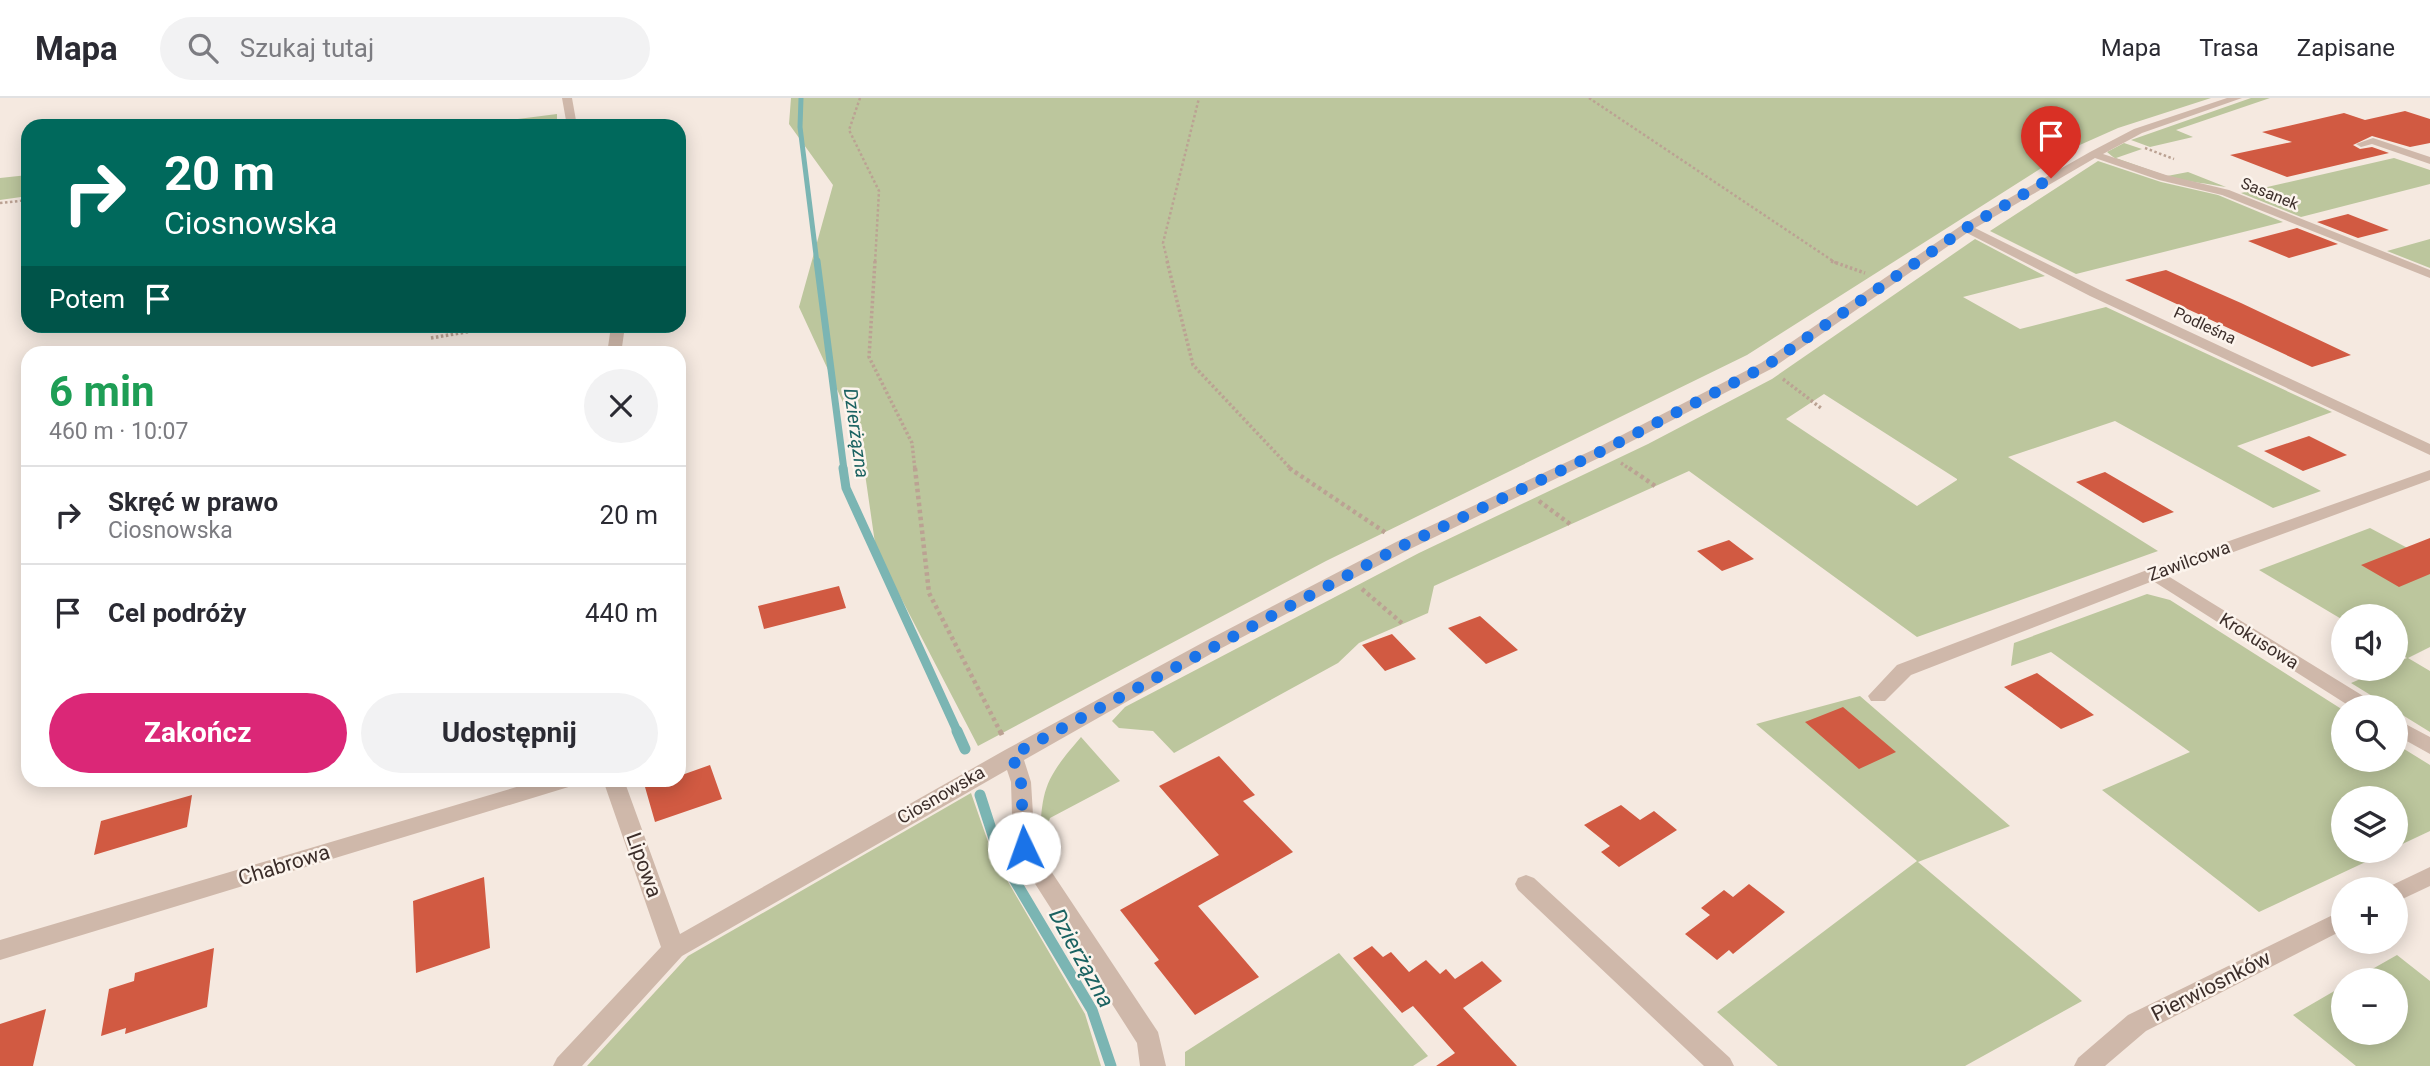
<!DOCTYPE html>
<html lang="pl">
<meta charset="utf-8">
<style>
body{margin:0;font-family:Roboto,sans-serif;background:#f2f2f3;color:#2b2b33;height:100vh;display:flex;flex-direction:column;font-size:26px;white-space:nowrap}
*{box-sizing:border-box;margin:0}
p{font-size:23px;color:#7c7c81}
.icon{flex:none;width:38px;height:38px;fill:none;stroke:currentColor;stroke-width:2;stroke-linecap:round;stroke-linejoin:round}
.map{position:relative;flex:1;overflow:hidden}
.drawer{position:absolute;left:21px;top:248px;width:665px;height:441px;display:flex;flex-direction:column;background:#fff;border-radius:21px;box-shadow:0 4px 18px #0003}
.drawer>*{flex:none}
.guide{position:absolute;left:21px;top:21px;width:665px;height:214px;border-radius:21px;box-shadow:0 4px 18px #0003;background:#00695c;color:#fff;overflow:hidden}
.controls{position:absolute;left:2331px;top:506px;display:grid;gap:14px}
.controls a{display:grid;place-items:center;width:77px;height:77px;border-radius:50%;background:#fff;box-shadow:0 4px 18px #0003;font-size:35px}
.pin{position:absolute;display:grid;place-items:center;width:60px;height:60px;color:#fff;margin:-72px -30px;border-radius:50% 50% 50% 0;rotate:-45deg;box-shadow:0 0 7px #0007}
.pin .icon{rotate:45deg}
.me{position:absolute;width:77px;margin:-38px;rotate:357deg;stroke-linejoin:round;filter:drop-shadow(0 0 5px #0008)}
.turn{display:flex;align-items:center;gap:24px;height:147px;padding:0 28px;font-size:32px}
.turn .icon{width:91px;height:91px;stroke-width:2.5}
.turn b{display:block;font-size:49px;line-height:60px}
.then{display:flex;align-items:center;height:66px;padding:0 28px;background:#0003;gap:14px;font-size:26px}
.round{display:grid;place-items:center;flex:none;width:74px;height:74px;border-radius:37px;background:#f2f2f3}
.summary{display:flex;align-items:center;justify-content:space-between;height:119px;padding:0 28px}
h1{font-size:42px;font-weight:700;line-height:52px;color:#1e9e55}
.button{display:flex;gap:14px;margin-top:auto;padding:14px 28px}
.button a{flex:1;height:80px;border-radius:42px;background:#db2777;color:#fff;font-size:28px;font-weight:700;line-height:80px;text-align:center}
.button a+a{background:#f2f2f3;color:#2b2b33}
ul{padding:0;list-style:none}
li{display:flex;align-items:center;gap:21px;height:98px;padding:0 28px;border-top:2px solid #e1e1e2}
li div{flex:1}
li b{display:block;font-size:26px}
li em{font-style:normal}
header{display:flex;align-items:center;gap:42px;box-sizing:border-box;height:98px;padding:0 35px;background:#fff;border-bottom:2px solid #e1e1e2}
header strong{font-size:33px}
nav{display:flex;gap:38px;margin-inline-start:auto;font-size:24px}
.search{width:490px;height:63px;background:#f2f2f3;display:flex;align-items:center;gap:18px;box-sizing:border-box;padding:0 24px;border-radius:38px;color:#7c7c81;font-size:26px}
.map>svg:first-child{display:block}
</style>
<header>
<strong>Mapa</strong>
<div class="search"><svg class="icon" aria-label="search" viewBox="0 0 24 24"><circle cx="10" cy="10" r="6"/><path d="M15 15l6 6"/></svg>Szukaj tutaj</div>
<nav><a>Mapa</a><a>Trasa</a><a>Zapisane</a></nav>
</header>
<div class="map">
<svg width="2430" height="968" viewBox="0 0 2430 968">
<rect width="100%" height="100%" fill="#f5e9e0"/>
<path fill="#bcc69d" fill-rule="evenodd" d="M791,0H2211L2118,30L2073,50L1747,257L1326,463L978,648L876,452L860,341L799,209L833,87L789,26Z
M2251,0H2270L2176,32L2193,39L2150,49L2131,42Z
M557,16V28H461Z
M2124,45L2142,51L2116,60L2167,78L2188,74L2226,89C2192,83 2132,78 2107,54Z
M2394,60L2430,72V86L2301,119L2241,95Z
M2098,63L2161,84L2218,97L2283,124L2076,176L1990,133Z
M28,77V98L0,102V80Z
M1975,141L2045,178L1963,199L2020,231L2106,209L2332,314L2237,348L2321,393L2273,410L2115,323L2008,359L2158,453L1917,539L1689,373L1434,488L1428,515L1359,545L1338,565L1174,655L1153,633L1119,630L1112,623L1125,609L1419,455L1648,346L1772,281ZM1824,296L1957,381V382L1917,408L1786,321Z
M2430,141V170L2387,153Z
M2370,430L2430,462V549L2408,560L2430,573V634L2396,613V609H2390L2351,585L2384,571L2396,570V565L2407,560L2396,553V518H2343V522L2259,472Z
M2147,496L2170,502L2343,612V662H2396V646L2430,667V733L2396,749V700H2343V752L2389,753L2259,814L2102,692L2190,654L2051,554L2011,568L2014,545Z
M1860,598L2010,728L1918,764L2082,903L1965,968H1778L1717,914L1917,763L1756,626Z
M1081,639L1120,683L1050,720L1040,749C1041,691 1044,682 1081,639Z
M971,695L993,758L1085,916L1101,968H587L688,858Z
M1339,855L1428,958L1413,968H1185V954Z
M2397,857L2430,883V968H2356L2293,917L2343,888V934H2396V882H2353Z"/>
<g fill="none" stroke-linecap="round" stroke-linejoin="round">
<path stroke="#7bb5b3" stroke-width="5" d="M801,0L800,29L817,165"/>
<path stroke="#7bb5b3" stroke-width="7" d="M817,163L844,372"/>
<path stroke="#7bb5b3" stroke-width="9" d="M843,370L846,390L958,635"/>
<path stroke="#7bb5b3" stroke-width="11" d="M957,633L965,651
M980,697L999,756L1092,912L1111,968"/>
</g>
<path fill="#d15a42" d="M2405,13L2430,21V45L2410,49L2372,38L2353,47L2360,51L2372,49L2389,55L2287,79L2230,57L2292,44L2262,34L2344,15L2365,22Z
M2348,116L2389,132L2358,140L2317,124Z
M2297,130L2338,146L2289,160L2248,143Z
M2166,172L2241,205L2351,257L2312,269L2125,182Z
M2309,338L2347,357L2303,373L2264,353Z
M2105,374L2174,414L2143,425L2076,384Z
M2430,440V476L2399,489L2361,467Z
M1729,442L1754,461L1722,473L1697,453Z
M839,488L846,510L764,531L758,508Z
M1480,518L1518,552L1486,566L1448,530Z
M1392,536L1416,561L1385,573L1362,547Z
M2037,575L2094,617L2061,631L2004,589Z
M1843,609L1896,654L1859,671L1805,624Z
M1219,658L1255,697L1243,703L1293,754L1198,808L1259,879L1195,917L1154,865L1159,862L1120,812L1219,757L1159,688Z
M710,667L722,701L655,724L643,682H679V678Z
M192,697L187,729L94,757L101,723Z
M1621,707L1640,722L1654,713L1677,732L1619,769L1601,754L1610,748L1584,727Z
M484,779L490,850L416,875L413,803Z
M1749,786L1785,814L1733,856L1729,852L1717,862L1685,836L1710,817L1701,810L1724,792L1733,799Z
M1372,848L1383,859L1391,854L1409,874L1426,862L1440,876L1446,871L1455,881L1482,863L1502,883L1463,910L1517,968H1436L1455,955L1413,908L1402,915L1353,860Z
M214,850L207,909L125,936L126,930L101,938L109,891L134,883L135,875Z
M46,911L33,968H0V926Z"/>
<g fill="none" stroke-linecap="round" stroke-linejoin="round">
<path stroke="#bba293" stroke-width="2.5" stroke-dasharray="2.5 2.5" stroke-linecap="butt" d="M860,0L849,32L879,93L875,165
M1589,0L1836,165
M2145,50L2174,61
M0,105L28,102
M1168,165L1163,145L1199,0"/>
<path stroke="#bba293" stroke-width="3.5" stroke-dasharray="2.5 2.5" stroke-linecap="butt" d="M875,163L869,259L912,345L915,372
M1167,163L1193,267L1292,372
M1831,163L1865,175
M431,240L501,228
M1783,281L1821,310
M1621,365L1631,372"/>
<path stroke="#bba293" stroke-width="4.5" stroke-dasharray="3.5 3.5" stroke-linecap="butt" d="M915,370L929,495L1001,635
M1289,370L1386,435
M1629,370L1655,388
M1539,403L1570,426
M1362,491L1404,527"/>
<path stroke="#bba293" stroke-width="5" stroke-dasharray="4.5 4.5" stroke-linecap="butt" d="M1000,633L1002,637"/>
<path fill="#cfb8aa" fill-rule="evenodd" d="M562,0H572L577,28H567Z
M2227,0H2242L2142,35L2103,56L2166,77L2229,92L2430,172V180L2222,97L2159,82L2095,60L1975,130L2100,192L2430,346V357L2090,198L1967,135L1771,271L1607,356L1410,451L1216,553L1024,662L1031,684L1035,749L1158,934L1166,968H1140L1137,945L1016,756L1013,750L1011,684L1007,672L682,858L582,968H553L557,960L661,849L603,682H624L680,836L1005,652L1202,545L1398,443L1597,350L1761,265L1962,127L2090,54L2134,31Z
M2373,40L2430,59V66L2372,46L2361,49L2356,46Z
M611,228H625L621,256H607Z
M2430,372V382L2168,478L2373,604L2376,609H2351L2153,483L1911,577L1885,603H1871L1868,598L1897,567L2147,472Z
M2396,621L2430,639V656L2396,637Z
M540,682H578L575,687L0,862V842Z
M2430,769V788L2396,804V791H2387L2388,789Z
M1526,777L1534,780L1730,960L1734,968H1704L1518,792L1515,786L1518,780Z
M2343,812V832L2146,933L2105,968H2074L2078,960L2128,917Z"/>
</g>
<g fill="none" stroke-linecap="round" stroke-linejoin="round">
<path stroke="#1a73e8" stroke-width="12" stroke-dasharray="0 21.6" d="M1024,750L1021,684L1012,657L1404,447L1602,353L1766,268L1966,130L2051,80"/>
</g>
<g text-anchor="middle" stroke-width="5" stroke-linejoin="round" paint-order="stroke">
<g font-size="16" fill="#3c2e2a" stroke="#fcf4ed">
<text transform="translate(2270 95) rotate(22)" y="6">Sasanek</text>
<text transform="translate(2205 227) rotate(25)" y="6">Podleśna</text>
</g>
<g font-size="18" fill="#3c2e2a" stroke="#fcf4ed">
<text transform="translate(2189 463) rotate(-20)" y="6">Zawilcowa</text>
<text transform="translate(2259 543) rotate(32)" y="6">Krokusowa</text>
<text transform="translate(941 697) rotate(-30)" y="6">Ciosnowska</text>
</g>
<g font-size="19" font-style="italic" fill="#1b6261" stroke="#fcf4ed">
<text transform="translate(857 335) rotate(82)" y="7">Dzierżązna</text>
</g>
<g font-size="21" fill="#3c2e2a" stroke="#fcf4ed">
<text transform="translate(284 767) rotate(-17)" y="7">Chabrowa</text>
<text transform="translate(644 767) rotate(70)" y="7">Lipowa</text>
<text transform="translate(2211 888) rotate(-27)" y="7">Pierwiosnków</text>
</g>
<g font-size="23" font-style="italic" fill="#1b6261" stroke="#fcf4ed">
<text transform="translate(1082 860) rotate(61)" y="8">Dzierżązna</text>
</g>
</g>
</svg>
<div class="controls">
<a><svg class="icon" aria-label="sound" viewBox="0 0 24 24"><path d="M4 9h4l5-4v14l-5-4H4zM17 9q2 3 0 6"/></svg></a>
<a><svg class="icon" aria-label="search" viewBox="0 0 24 24"><circle cx="10" cy="10" r="6"/><path d="M15 15l6 6"/></svg></a>
<a><svg class="icon" aria-label="layers" viewBox="0 0 24 24"><path d="M12 4l9 5-9 5-9-5zM3 14l9 5 9-5"/></svg></a>
<a>+</a>
<a>−</a>
</div>
<div class="pin" style="left:2051px;top:80px;background:#d93025"><svg class="icon" aria-label="arrive" viewBox="0 0 24 24"><path d="M6 21V4h12l-3 4 3 4H6"/></svg></div>
<svg class="me" style="left:1024px;top:750px" viewBox="-20 -20 40 40"><circle r="19" fill="#fff"/><path d="M0-13L10 11 0 6-10 11z" fill="#1a73e8"/></svg>
<div class="guide">
<div class="turn"><svg class="icon" aria-label="right" viewBox="0 0 24 24"><path d="M7 20v-9h11M14 6l5 5-5 5"/></svg><div><b>20 m</b>Ciosnowska</div></div>
<div class="then">Potem<svg class="icon" aria-label="arrive" viewBox="0 0 24 24"><path d="M6 21V4h12l-3 4 3 4H6"/></svg></div>
</div>
<section class="drawer">
<div class="summary"><div><h1>6 min</h1><p>460 m · 10:07</p></div><a class="round"><svg class="icon" aria-label="close" viewBox="0 0 24 24"><path d="M6 6l12 12M18 6L6 18"/></svg></a></div>
<ul>
<li><svg class="icon" aria-label="right" viewBox="0 0 24 24"><path d="M7 20v-9h11M14 6l5 5-5 5"/></svg><div><b>Skręć w prawo</b><p>Ciosnowska</p></div><em>20 m</em></li>
<li><svg class="icon" aria-label="arrive" viewBox="0 0 24 24"><path d="M6 21V4h12l-3 4 3 4H6"/></svg><div><b>Cel podróży</b></div><em>440 m</em></li>
</ul>
<div class="button"><a>Zakończ</a><a>Udostępnij</a></div>
</section>
</div>
